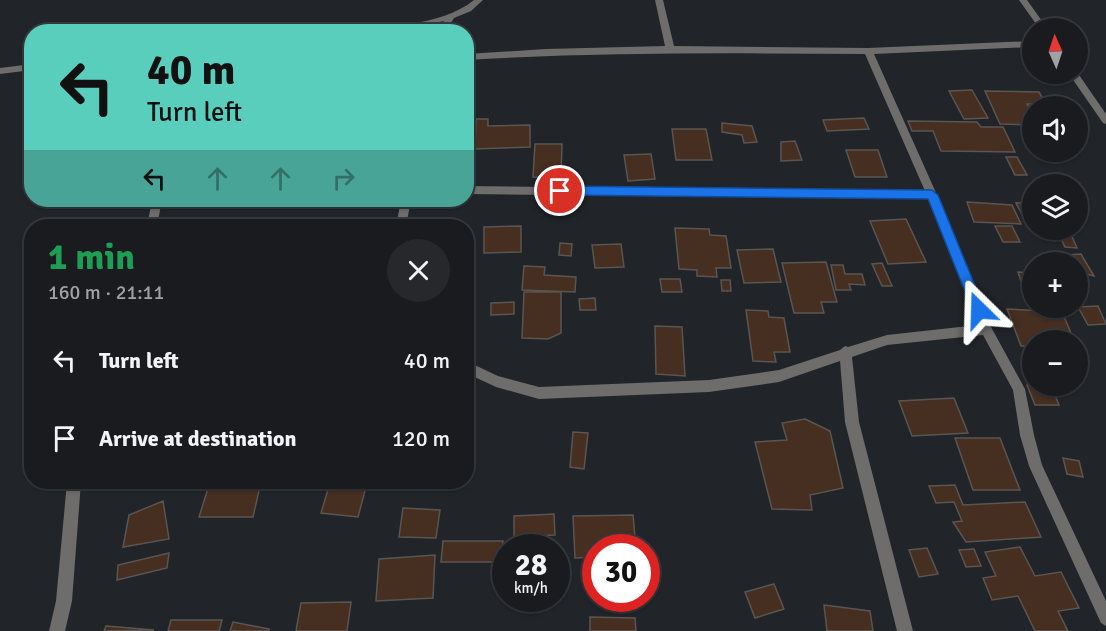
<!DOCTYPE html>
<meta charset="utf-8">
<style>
body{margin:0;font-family:Signika,sans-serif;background:#26282c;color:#f1f3f6;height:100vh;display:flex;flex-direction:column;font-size:22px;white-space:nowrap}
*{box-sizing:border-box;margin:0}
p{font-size:20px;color:#9fa1a4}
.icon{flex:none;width:33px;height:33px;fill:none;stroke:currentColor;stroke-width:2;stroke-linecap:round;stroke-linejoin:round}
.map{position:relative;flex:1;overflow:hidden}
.panel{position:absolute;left:24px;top:219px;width:450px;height:270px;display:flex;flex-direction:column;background:#191b1f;border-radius:24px;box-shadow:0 2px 4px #0004,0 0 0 2px #37393d}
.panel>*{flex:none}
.top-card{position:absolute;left:24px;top:24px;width:450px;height:183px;border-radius:24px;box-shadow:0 2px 4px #0004,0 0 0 2px #37393d;background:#5acebd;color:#111;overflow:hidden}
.needle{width:39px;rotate:357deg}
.controls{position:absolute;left:1022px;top:18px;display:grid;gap:12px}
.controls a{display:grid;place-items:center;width:66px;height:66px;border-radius:50%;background:#191b1f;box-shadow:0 2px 4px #0004,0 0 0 2px #37393d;font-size:30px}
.speed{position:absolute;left:492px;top:534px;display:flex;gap:12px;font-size:30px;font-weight:700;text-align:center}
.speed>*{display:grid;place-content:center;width:78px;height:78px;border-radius:50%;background:#191b1f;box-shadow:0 2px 4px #0004,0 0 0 2px #37393d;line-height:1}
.speed small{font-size:15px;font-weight:400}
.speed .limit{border:9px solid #d22;background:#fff;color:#111}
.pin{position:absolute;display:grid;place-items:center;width:51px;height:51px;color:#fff;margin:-26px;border:3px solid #fff;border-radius:50%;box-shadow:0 2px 6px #0007}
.me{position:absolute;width:66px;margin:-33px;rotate:338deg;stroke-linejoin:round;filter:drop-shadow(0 0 4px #0008)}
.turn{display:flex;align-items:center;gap:21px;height:126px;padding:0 24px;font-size:27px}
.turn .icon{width:78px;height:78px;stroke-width:2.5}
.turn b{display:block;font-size:42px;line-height:51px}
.lanes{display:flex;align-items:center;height:57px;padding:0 24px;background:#0003;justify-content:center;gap:30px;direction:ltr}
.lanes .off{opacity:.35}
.round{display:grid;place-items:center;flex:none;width:63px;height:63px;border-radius:32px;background:#26282c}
.overview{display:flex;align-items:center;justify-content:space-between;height:102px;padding:0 24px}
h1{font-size:36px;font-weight:700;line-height:45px;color:#1e9e55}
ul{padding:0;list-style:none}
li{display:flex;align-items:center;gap:18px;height:78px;padding:0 24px}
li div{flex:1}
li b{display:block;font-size:22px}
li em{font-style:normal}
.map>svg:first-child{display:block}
</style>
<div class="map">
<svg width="1106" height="631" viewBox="0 0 1106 631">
<rect width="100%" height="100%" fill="#212429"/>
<path fill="#462e21" stroke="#5b5552" stroke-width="1.5" d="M972,90L988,118L964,119L949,91Z
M985,91L1039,92L1046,104H1027L1032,113V125L1000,124Z
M864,118L869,129L827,131L823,120Z
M476,119H488V126L530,125V147L475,149Z
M908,121L977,122L981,127H1003L1015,152L941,151L933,131H912Z
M722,123L752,126L757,142L744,143L742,135L722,132Z
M672,129H706L712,160H676Z
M795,141L802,160L781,161V142Z
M535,144H562L561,178L533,177Z
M846,150H878L887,177H855Z
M651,154L655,179L628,181L624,155Z
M1006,157H1017L1027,175H1015Z
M967,202L1012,205L1021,224L974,222Z
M1032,202V222H1026L1016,203Z
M906,219L926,262L888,264L870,221Z
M521,226V252L484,253V227Z
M995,226H1012L1020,242H1003Z
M675,228L709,229L710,235L726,236L731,268H716L717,277L697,276V270L679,269Z
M1057,230H1069L1077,248L1065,247Z
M560,243L572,244L571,256L559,255Z
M621,244L624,267L595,268L592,245Z
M773,249L781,282L744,283L737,250Z
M1081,254L1094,276L1079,272L1077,262H1073L1068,255Z
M826,262L837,302H821L824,313H794L782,263Z
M882,263L892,286H882L872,264Z
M831,265H843L845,274H862L865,285L849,284L851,290H836Z
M524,266L545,267L544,275L576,277L575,292L522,290Z
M1018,272L1032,273V282L1021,281Z
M660,279H680L682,292H662Z
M721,280H730L731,291H722Z
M524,292H561V333L548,339L522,338Z
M595,298L596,310H580L579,299Z
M514,302V314L491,315V303Z
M1098,306L1106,324L1088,325L1078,307Z
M1007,309L1062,312L1074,340H1032V346H1021Z
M746,310L768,311L769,317L784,318L790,352H774L776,362L753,361Z
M655,326L682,327L685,376L656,374Z
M1027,385L1051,386L1059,405H1035Z
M954,398L968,433L912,436L899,401Z
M805,419L830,431L843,488L810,495L812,510L772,509L755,442L787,440L782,423Z
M573,432L588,433L584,469L570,467Z
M955,438H1000L1020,490H973Z
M1063,458L1079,461L1083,477L1067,474Z
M210,482H261L253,517H199Z
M287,482H322L321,487L286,486Z
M330,483L366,487L358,517L321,513Z
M955,485L963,505L1025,502L1041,537L966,542L953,522L962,521L954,502L936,503L929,486Z
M163,501L169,539L123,547L129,515Z
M403,508L440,510L436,538L399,537Z
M554,514L555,535L514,537V516Z
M633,515L636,548H596V557L575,558L573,516Z
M443,541H503L502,562H441Z
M1020,547L1035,576L1061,572L1079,608L1058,611L1068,631H1035L1018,596L992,600L983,578L996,576L985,552Z
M927,548L938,574L919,577L909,550Z
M974,549L981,566L966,567L959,550Z
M169,553L167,568L117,580L118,565Z
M435,555L433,598L376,601L379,559Z
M774,584L784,609L755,618L745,592Z
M351,602L347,631H296L301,603Z
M824,605L870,611L873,631H827Z
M590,617L635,618L636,631H590Z
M171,620H222L219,631H168Z
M233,622L269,629V631H230Z
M106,626L154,630L104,631Z"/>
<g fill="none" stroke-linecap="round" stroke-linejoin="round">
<path fill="#6f6c6c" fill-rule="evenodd" d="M474,0H483L471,11L454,18L445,32H436L444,21L396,30L339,32L343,29C385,25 439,28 474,0Z
M655,0H663L674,46L868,48L1032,41V47L874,54L937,195L991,327L1025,389L1034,435L1042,465L1106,601V626L1101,623L1029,466L1020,435L1013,390L983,335L887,345L852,357L859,422L913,631H897L845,422L840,361L779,382L709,392L539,399L496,387L466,373V361L498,376L539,387L709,380L779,370L840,350L845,346L848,347L887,335L978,325L928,199L466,194V186L925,191L865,54C732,53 599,52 466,60V54L546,49L665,46Z
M1019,0H1027L1047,28H1039Z
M32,64V70L0,74V68Z
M1077,72L1106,114V124L1103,123L1069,74H1077Z
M152,200H162L157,226H147Z
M401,200H411L406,226H396Z
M67,482H81L72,601L65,631H49L56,601Z"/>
</g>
<path fill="#1a73e8" stroke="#114b97" stroke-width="1.5" d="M560,186L932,190L938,195L985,310L983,314H974L928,199L560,195L554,191Z"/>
</svg>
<div class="controls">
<a><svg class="needle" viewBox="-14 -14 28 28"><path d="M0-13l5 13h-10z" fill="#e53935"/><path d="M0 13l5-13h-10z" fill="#9fa1a4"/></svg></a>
<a><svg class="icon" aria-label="sound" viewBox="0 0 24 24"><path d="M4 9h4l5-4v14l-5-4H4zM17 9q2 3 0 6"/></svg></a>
<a><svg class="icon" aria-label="layers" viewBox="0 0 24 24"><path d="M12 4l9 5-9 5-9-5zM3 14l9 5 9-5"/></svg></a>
<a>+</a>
<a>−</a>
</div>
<div class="speed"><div>28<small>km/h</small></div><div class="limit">30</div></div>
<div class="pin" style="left:560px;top:191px;background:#d93025"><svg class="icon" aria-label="arrive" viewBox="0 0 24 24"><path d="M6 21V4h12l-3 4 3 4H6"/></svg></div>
<svg class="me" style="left:979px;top:310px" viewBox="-20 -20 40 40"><path d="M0-17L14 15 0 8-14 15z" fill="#1a73e8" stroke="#fff" stroke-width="4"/></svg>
<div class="top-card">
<div class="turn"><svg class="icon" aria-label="left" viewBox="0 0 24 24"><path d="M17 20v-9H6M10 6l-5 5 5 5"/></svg><div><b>40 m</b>Turn left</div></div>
<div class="lanes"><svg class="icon" aria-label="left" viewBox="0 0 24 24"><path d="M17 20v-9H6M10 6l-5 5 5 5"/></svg><svg class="icon off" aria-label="ahead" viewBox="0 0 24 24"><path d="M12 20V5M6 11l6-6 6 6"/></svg><svg class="icon off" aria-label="ahead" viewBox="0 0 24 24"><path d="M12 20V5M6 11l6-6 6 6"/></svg><svg class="icon off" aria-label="right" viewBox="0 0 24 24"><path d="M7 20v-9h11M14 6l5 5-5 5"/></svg></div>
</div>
<section class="panel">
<div class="overview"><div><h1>1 min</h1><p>160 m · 21:11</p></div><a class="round"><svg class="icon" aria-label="close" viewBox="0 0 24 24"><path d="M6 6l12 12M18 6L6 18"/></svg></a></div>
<ul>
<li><svg class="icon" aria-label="left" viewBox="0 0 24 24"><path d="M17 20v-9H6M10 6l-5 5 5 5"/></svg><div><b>Turn left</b></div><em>40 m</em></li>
<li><svg class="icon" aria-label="arrive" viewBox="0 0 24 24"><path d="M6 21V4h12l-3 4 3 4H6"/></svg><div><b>Arrive at destination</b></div><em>120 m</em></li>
</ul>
</section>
</div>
